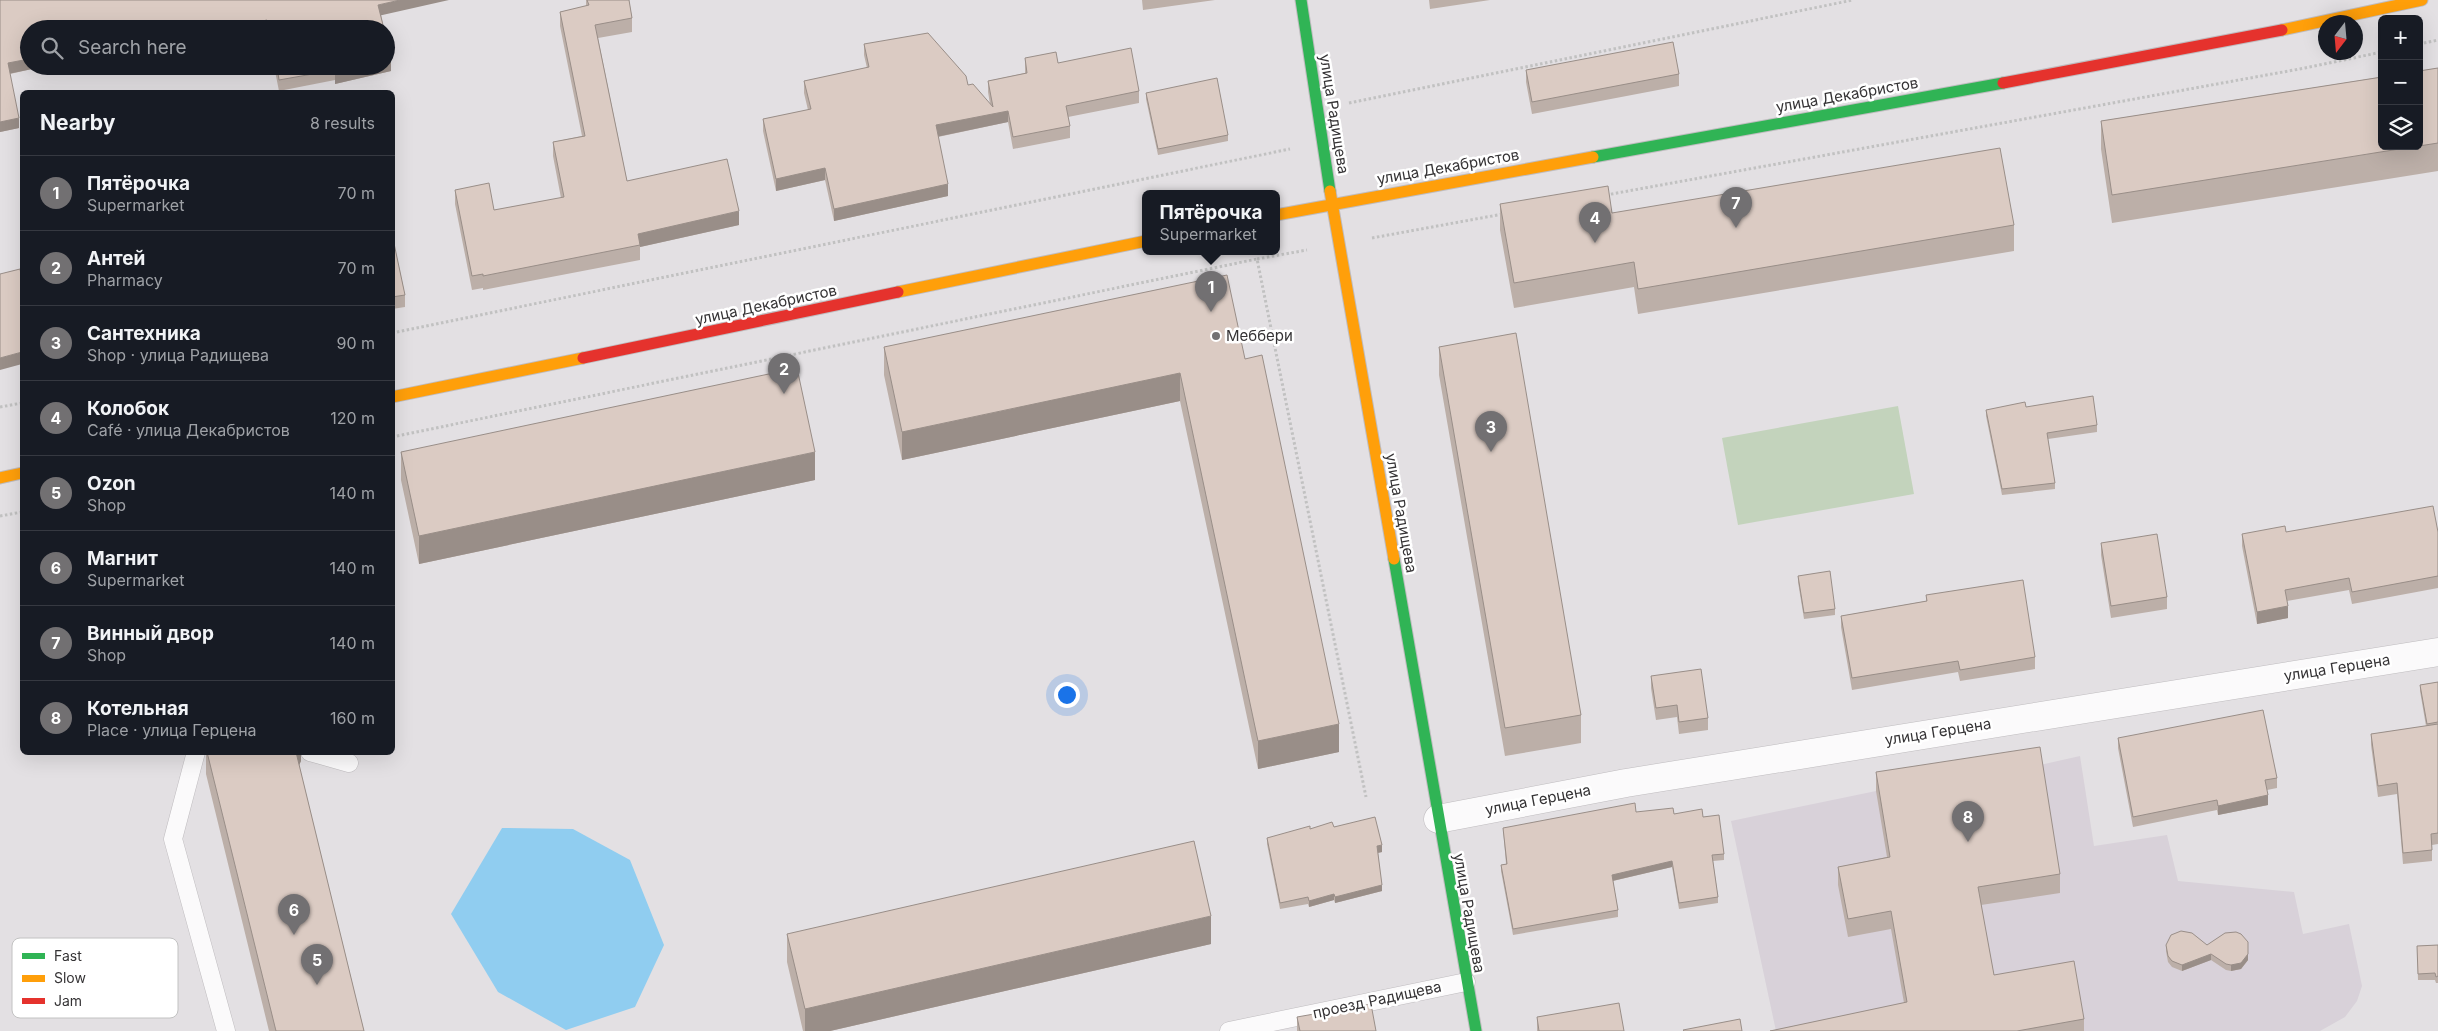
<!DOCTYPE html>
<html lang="en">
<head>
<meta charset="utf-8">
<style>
	:root { --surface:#171b24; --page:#20242c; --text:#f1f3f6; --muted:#9ea1a6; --line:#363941; --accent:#727072 }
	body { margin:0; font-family:Inter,sans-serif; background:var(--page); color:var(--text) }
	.controls { position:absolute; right:15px; top:15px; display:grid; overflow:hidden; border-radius:8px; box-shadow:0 5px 20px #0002 }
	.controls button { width:45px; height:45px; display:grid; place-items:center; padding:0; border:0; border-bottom:1px solid var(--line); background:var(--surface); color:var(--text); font:25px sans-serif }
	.compass { position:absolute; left:2318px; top:15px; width:45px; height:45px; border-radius:50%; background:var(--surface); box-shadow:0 5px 20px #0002; rotate:196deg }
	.you { position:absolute; left:1066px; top:694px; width:18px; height:18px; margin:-12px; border:4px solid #fff; border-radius:50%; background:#1a73e8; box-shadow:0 0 0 8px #1a73e833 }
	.badge { display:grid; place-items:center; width:32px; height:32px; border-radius:50%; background:var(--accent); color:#fff; font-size:16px; font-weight:700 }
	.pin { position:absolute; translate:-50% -41px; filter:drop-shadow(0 1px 2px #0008) }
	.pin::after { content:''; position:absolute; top:26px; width:18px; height:15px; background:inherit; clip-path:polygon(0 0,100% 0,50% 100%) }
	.popup { position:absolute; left:1142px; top:190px; width:138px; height:65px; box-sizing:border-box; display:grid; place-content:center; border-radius:8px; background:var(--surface); filter:drop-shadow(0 1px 4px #0005); font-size:16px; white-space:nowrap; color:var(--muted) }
	.popup b { font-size:19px; color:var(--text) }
	.popup::after { content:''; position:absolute; left:50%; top:100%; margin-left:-10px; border:10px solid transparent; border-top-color:var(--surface) }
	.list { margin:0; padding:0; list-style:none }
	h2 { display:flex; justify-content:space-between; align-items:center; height:65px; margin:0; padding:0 20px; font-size:21px }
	h2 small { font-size:16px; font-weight:400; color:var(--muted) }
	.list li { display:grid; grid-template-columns:32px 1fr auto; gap:15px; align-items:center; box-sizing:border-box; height:75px; padding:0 20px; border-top:1px solid var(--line) }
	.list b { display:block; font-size:19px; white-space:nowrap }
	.list p { margin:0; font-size:16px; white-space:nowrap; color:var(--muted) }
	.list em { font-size:16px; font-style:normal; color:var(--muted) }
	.icon { flex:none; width:28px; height:28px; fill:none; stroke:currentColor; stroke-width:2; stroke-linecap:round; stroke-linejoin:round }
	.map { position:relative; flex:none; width:2438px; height:1031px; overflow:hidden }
	.search { position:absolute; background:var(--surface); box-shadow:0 5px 20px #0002; left:20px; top:20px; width:375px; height:55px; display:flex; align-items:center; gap:12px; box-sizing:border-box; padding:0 18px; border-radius:28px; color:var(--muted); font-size:19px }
	.panel { position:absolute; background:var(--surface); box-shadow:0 5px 20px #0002; left:20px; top:90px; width:375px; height:665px; border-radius:8px }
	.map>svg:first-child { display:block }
	.built { fill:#d8d1d9 }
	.green { fill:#c3d3bc }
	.water { fill:#90cdf0 }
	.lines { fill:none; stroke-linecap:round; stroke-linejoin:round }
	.lane-casing { stroke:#bfbcbf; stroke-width:19 }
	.street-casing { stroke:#bfbcbf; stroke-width:29 }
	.fast-casing { stroke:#bfbcbf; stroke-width:13 }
	.slow-casing { stroke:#bfbcbf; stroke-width:13 }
	.jam-casing { stroke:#bfbcbf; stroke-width:13 }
	.path { stroke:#c1c1c1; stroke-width:3; stroke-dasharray:2.5 2.5; stroke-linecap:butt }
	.lane { stroke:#fbfafb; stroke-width:18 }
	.street { stroke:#fbfafb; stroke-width:28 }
	.fast { stroke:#30b455; stroke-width:11 }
	.slow { stroke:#ff9f0a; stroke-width:11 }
	.jam { stroke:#e5322d; stroke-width:11 }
	.wall { fill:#bcafa8 }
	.shaded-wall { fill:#998e88 }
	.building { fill:#dbcbc3; stroke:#998e88 }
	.poi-dot { fill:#727072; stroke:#fff; stroke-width:2 }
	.labels { text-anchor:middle; stroke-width:5; stroke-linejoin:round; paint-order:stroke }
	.street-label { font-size:15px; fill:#353335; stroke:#fff }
	.poi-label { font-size:15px; fill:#353335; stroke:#fff; text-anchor:start }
	.key { fill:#fff; stroke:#c2c2c2; stroke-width:1 }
	.key-label { font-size:14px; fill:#353335 }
</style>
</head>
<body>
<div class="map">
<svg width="2438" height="1031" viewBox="0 0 2438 1031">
	<rect width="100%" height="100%" fill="#e3e0e3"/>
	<path class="built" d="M2080,756L2094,846L2167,835L2178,881L2294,892L2303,934L2349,924L2362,986L2357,1001L2345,1017L2320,1031H1776L1731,821L1876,791L2040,765Z"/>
	<path class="green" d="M1898,406L1914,494L1738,525L1722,438Z"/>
	<path class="water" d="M502,828L573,829L630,860L664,945L635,1007L566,1030L498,992L451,914Z"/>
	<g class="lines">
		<defs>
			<path id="lane" d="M196,752L173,839L226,1031
				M310,752L349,763
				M1229,1031L1466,982"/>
			<path id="street" d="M1438,819L1626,783L2438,652"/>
			<path id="fast" d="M1301,0L1330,191
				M1593,157L2003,83
				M1394,559L1476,1031"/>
			<path id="slow" d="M2282,30L2422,0
				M1330,191L1394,559
				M1276,215L1593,157
				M898,292L1146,241
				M392,397L583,358
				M0,478L22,473"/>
			<path id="jam" d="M2003,83L2282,30
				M583,358L898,292"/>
		</defs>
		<use href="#lane" class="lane-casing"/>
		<use href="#street" class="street-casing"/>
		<use href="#fast" class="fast-casing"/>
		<use href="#slow" class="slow-casing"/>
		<use href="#jam" class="jam-casing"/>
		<path class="path" d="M2419,44L2438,40
			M1349,103L1853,0
			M1606,195L2305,68L2382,52
			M1372,238L1503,214
			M1257,259L1307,250
			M392,333L1290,149
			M0,407L22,403
			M392,437L1257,259L1366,797
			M0,516L22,512"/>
		<use href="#lane" class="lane"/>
		<use href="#street" class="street"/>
		<use href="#fast" class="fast"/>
		<use href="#slow" class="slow"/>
		<use href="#jam" class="jam"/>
	</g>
	<path class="wall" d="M0,0L381,15L384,29H29L32,69L10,74L19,128L0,132Z
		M586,0H629L632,18V32L598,38L627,181L739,225L640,247V260L483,290V288L472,290L455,204V190L494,210L561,198L553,156V142L582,136L560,26V12L586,6Z
		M1142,0H1215L1143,10Z
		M1429,0H1490L1430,9Z
		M864,44L968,85L990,104L988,92V81L1025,73V58L1058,63L1139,91V103L1068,117L1070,126V138L1013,149L1008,122L938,137L948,196L834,221L825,180L776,191L763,131V119L808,110L804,93V81L867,68L864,55Z
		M274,66H386L391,71L335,84V80L279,91Z
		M2438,68V171L2112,223L2101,149V121Z
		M1526,70L1679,74V86L1532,114L1526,82Z
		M1146,93L1228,135V141L1158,155L1146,99Z
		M1500,204L1612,213L2014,225V251L1638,314L1634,287L1514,308L1500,230Z
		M392,234L405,295V307L392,309Z
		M884,347L1245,359L1339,752L1258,769L1180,401L902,460L884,375Z
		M1439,347L1581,715V743L1505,756L1439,375Z
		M2026,407L2097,425V432L2048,439L2055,483V489L2002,495L1986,416V410Z
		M401,452L815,480L419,564L401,480Z
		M2286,532H2438V588L2352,604L2349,590L2287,601L2288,618L2257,624L2242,546V534Z
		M2101,543L2167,597V609L2111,618L2101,555Z
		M1798,576L1835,609V615L1804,619L1798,582Z
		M1926,595L2035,657V669L1960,681L1958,672L1852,690L1841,627V616L1926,601Z
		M1651,676L1708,718V730L1679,734L1677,717L1656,720L1651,688Z
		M2438,682V844L2432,845V861L2403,864L2397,794L2378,797L2371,745V734L2426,726L2420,691V685Z
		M2118,738L2277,778V788L2267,790L2268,805L2218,815L2217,810L2133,827L2118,748Z
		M206,752H301V761L299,765L364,1031H269L206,774Z
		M1876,772L2060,874V893L1981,905L1994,975L2084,1019V1031H1770L1904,1003L1891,929L1848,937L1838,885V867L1887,857L1876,791Z
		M1636,812L1674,814L1703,817L1724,854V860L1713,861L1718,897V903L1679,909L1672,867L1613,881L1618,910V917L1513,935L1501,871V865L1506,864L1503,828Z
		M1334,827L1382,852L1378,853L1382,891L1335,903L1334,900L1309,907L1308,904L1280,909L1267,844V838Z
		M787,934L1211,944L830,1031H803L787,962Z
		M2166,945H2207L2248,960L2241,969L2231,971L2226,970L2211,960L2182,971L2172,967L2168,962L2166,951Z
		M2438,945V983H2436L2435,980H2418L2417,946Z
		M1297,1017L1376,1031H1297Z
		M1537,1017L1624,1031H1537Z"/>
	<path class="shaded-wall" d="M400,0H449L378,16V5Z
		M29,59V66H32V69L8,74V63Z
		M391,60V71L335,84V73L364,66H386V61Z
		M1008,111V122L936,137V125Z
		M19,118V128L0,132V122Z
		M825,168V180L776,191V179Z
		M948,184V196L834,221V209Z
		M739,211V225L640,247L638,234Z
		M22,352V364L0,370V358Z
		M1180,373V401L902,460V432Z
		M815,452V480L419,564V536Z
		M2288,606V618L2257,624V612Z
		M1339,724V752L1258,769V741Z
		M295,752H301V761L295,774Z
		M2268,795V805L2218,815V806Z
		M1382,845V852L1377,853V846Z
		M1672,861V867L1612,881V875Z
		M1382,885V891L1335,903V897Z
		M1334,894V900L1309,907V901Z
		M1211,916V944L830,1031H805V1009Z
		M2211,954V960L2182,971V965Z
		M2248,954V960L2241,969L2231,971V965Z"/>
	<path class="building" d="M0,0H400L378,5L384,29H269L267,20L224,29H92L91,28L87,29H29V59L8,63L19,118L0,122Z
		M587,0H629L632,18L595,25L627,181L727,159L739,211L638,234L640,245L483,276V274L472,276L455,190L489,183L494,210L564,197L553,142L585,136L560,12L589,5Z
		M928,33L966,76L968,85L973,84L993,107L988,81L1027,73L1025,58L1056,52L1058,63L1131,48L1139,91L1066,106L1070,126L1013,137L1008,111L936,125L948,184L834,209L825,168L776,179L763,119L811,109L804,81L869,67L864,44Z
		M386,38L391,60L386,61Z
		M1673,42L1679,74L1532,102L1526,70Z
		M277,66H364L335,73V70L279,80Z
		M2438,68V143L2419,146V71Z
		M2382,77V146H2418L2112,195L2101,121Z
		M1217,78L1228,135L1158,149L1146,93Z
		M2000,148L2014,225L1638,289L1634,262L1514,283L1500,204L1608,186L1612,213Z
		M392,234L405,295L392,297Z
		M20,269L22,280V352L0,358V274Z
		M1227,275L1245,359L1262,355L1339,724L1258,741L1180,373L902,432L884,347Z
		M1516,333L1581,715L1505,728L1439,347Z
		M797,368L815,452L419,536L401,452Z
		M2093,396L2097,425L2047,433L2055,483L2002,489L1986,410L2025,402L2026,407Z
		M2433,506L2438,532V576L2352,592L2349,578L2285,590L2288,606L2257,612L2242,534L2285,526L2286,532Z
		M2157,534L2167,597L2111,606L2101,543Z
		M1830,571L1835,609L1804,613L1798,576Z
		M2023,580L2035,657L1960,670L1958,661L1852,678L1841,616L1927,601L1926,595Z
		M1701,669L1708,718L1679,722L1677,705L1656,708L1651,676Z
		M2438,682V722L2427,724L2420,685Z
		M2263,710L2277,778L2265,780L2268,795L2218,806L2217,800L2133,817L2118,738Z
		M2438,724V833L2431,834L2432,850L2403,853L2397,783L2378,786L2371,734Z
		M2040,747L2060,874L1978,887L1994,975L2074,961L2084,1019L2017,1031H1770L1907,1002L1891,911L1848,919L1838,867L1890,857L1876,772Z
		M207,752H296L364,1031H276Z
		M1635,803L1636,812L1673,808L1674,814L1702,809L1703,817L1719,815L1724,854L1712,855L1718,897L1679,903L1672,861L1612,875L1618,910L1513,929L1501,865L1507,864L1503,828Z
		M1375,817L1382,845L1377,846L1382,885L1335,897L1334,894L1309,901L1308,897L1280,903L1267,838L1310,826V829L1332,822L1334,827Z
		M1194,841L1211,916L805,1009L787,934Z
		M2181,931L2192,933L2207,945L2225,933L2236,932L2241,934L2248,942V954L2241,963L2231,965L2226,964L2211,954L2182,965L2172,961L2168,956L2166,945L2171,935Z
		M2438,945V976L2436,977L2435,973L2418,974L2417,946Z
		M1619,1003L1624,1031H1539L1537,1017Z
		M1371,1004L1376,1031H1300L1297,1017Z
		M1740,1019L1742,1031H1684L1683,1030Z"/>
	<circle class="poi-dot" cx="1216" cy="336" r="5"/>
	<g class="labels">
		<g class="street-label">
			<text transform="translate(1847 95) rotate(-10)" y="5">улица Декабристов</text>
			<text transform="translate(1334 114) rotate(81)" y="5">улица Радищева</text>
			<text transform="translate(1448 167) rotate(-10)" y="5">улица Декабристов</text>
			<text transform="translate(766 305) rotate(-12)" y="5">улица Декабристов</text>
			<text transform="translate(1401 513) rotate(80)" y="5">улица Радищева</text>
			<text transform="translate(2337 668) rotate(-9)" y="5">улица Герцена</text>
			<text transform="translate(1938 732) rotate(-9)" y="5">улица Герцена</text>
			<text transform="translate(1538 800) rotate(-11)" y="5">улица Герцена</text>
			<text transform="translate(1469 913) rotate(80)" y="5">улица Радищева</text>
			<text transform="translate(1377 1000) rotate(-12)" y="5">проезд Радищева</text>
		</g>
		<g class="poi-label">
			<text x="1226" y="341">Меббери</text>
		</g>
	</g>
	<rect x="12" y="938" width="166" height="80" rx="8" class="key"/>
	<rect x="22" y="953" width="23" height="6" fill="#30b455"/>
	<rect x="22" y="975" width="23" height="7" fill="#ff9f0a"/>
	<rect x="22" y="998" width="23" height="6" fill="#e5322d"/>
	<g class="key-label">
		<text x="54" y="961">Fast</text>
		<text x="54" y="983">Slow</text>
		<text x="54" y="1006">Jam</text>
	</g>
</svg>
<div class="controls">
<button>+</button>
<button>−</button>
<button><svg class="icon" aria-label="layers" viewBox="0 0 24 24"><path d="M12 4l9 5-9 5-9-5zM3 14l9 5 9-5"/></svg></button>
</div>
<svg class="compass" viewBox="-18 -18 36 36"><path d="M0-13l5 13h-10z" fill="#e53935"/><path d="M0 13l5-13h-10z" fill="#9ea1a6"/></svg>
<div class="you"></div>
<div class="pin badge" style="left:1211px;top:312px">1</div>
<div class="popup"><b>Пятёрочка</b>Supermarket</div>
<div class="pin badge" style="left:784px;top:394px">2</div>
<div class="pin badge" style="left:1491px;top:452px">3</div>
<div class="pin badge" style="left:1595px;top:243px">4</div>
<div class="pin badge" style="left:317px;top:985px">5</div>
<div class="pin badge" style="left:294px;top:935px">6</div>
<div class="pin badge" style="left:1736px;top:228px">7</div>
<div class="pin badge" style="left:1968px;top:842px">8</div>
<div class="search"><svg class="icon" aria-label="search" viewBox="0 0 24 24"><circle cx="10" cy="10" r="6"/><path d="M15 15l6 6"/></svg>Search here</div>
<section class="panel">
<h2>Nearby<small>8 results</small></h2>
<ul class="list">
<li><span class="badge">1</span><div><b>Пятёрочка</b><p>Supermarket</p></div><em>70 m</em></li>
<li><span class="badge">2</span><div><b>Антей</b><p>Pharmacy</p></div><em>70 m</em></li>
<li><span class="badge">3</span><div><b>Сантехника</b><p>Shop · улица Радищева</p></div><em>90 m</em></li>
<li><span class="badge">4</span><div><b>Колобок</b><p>Café · улица Декабристов</p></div><em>120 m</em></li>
<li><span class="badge">5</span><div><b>Ozon</b><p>Shop</p></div><em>140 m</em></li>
<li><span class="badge">6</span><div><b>Магнит</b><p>Supermarket</p></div><em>140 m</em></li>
<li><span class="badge">7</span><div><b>Винный двор</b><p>Shop</p></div><em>140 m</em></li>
<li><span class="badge">8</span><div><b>Котельная</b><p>Place · улица Герцена</p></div><em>160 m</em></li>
</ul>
</section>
</div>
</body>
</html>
